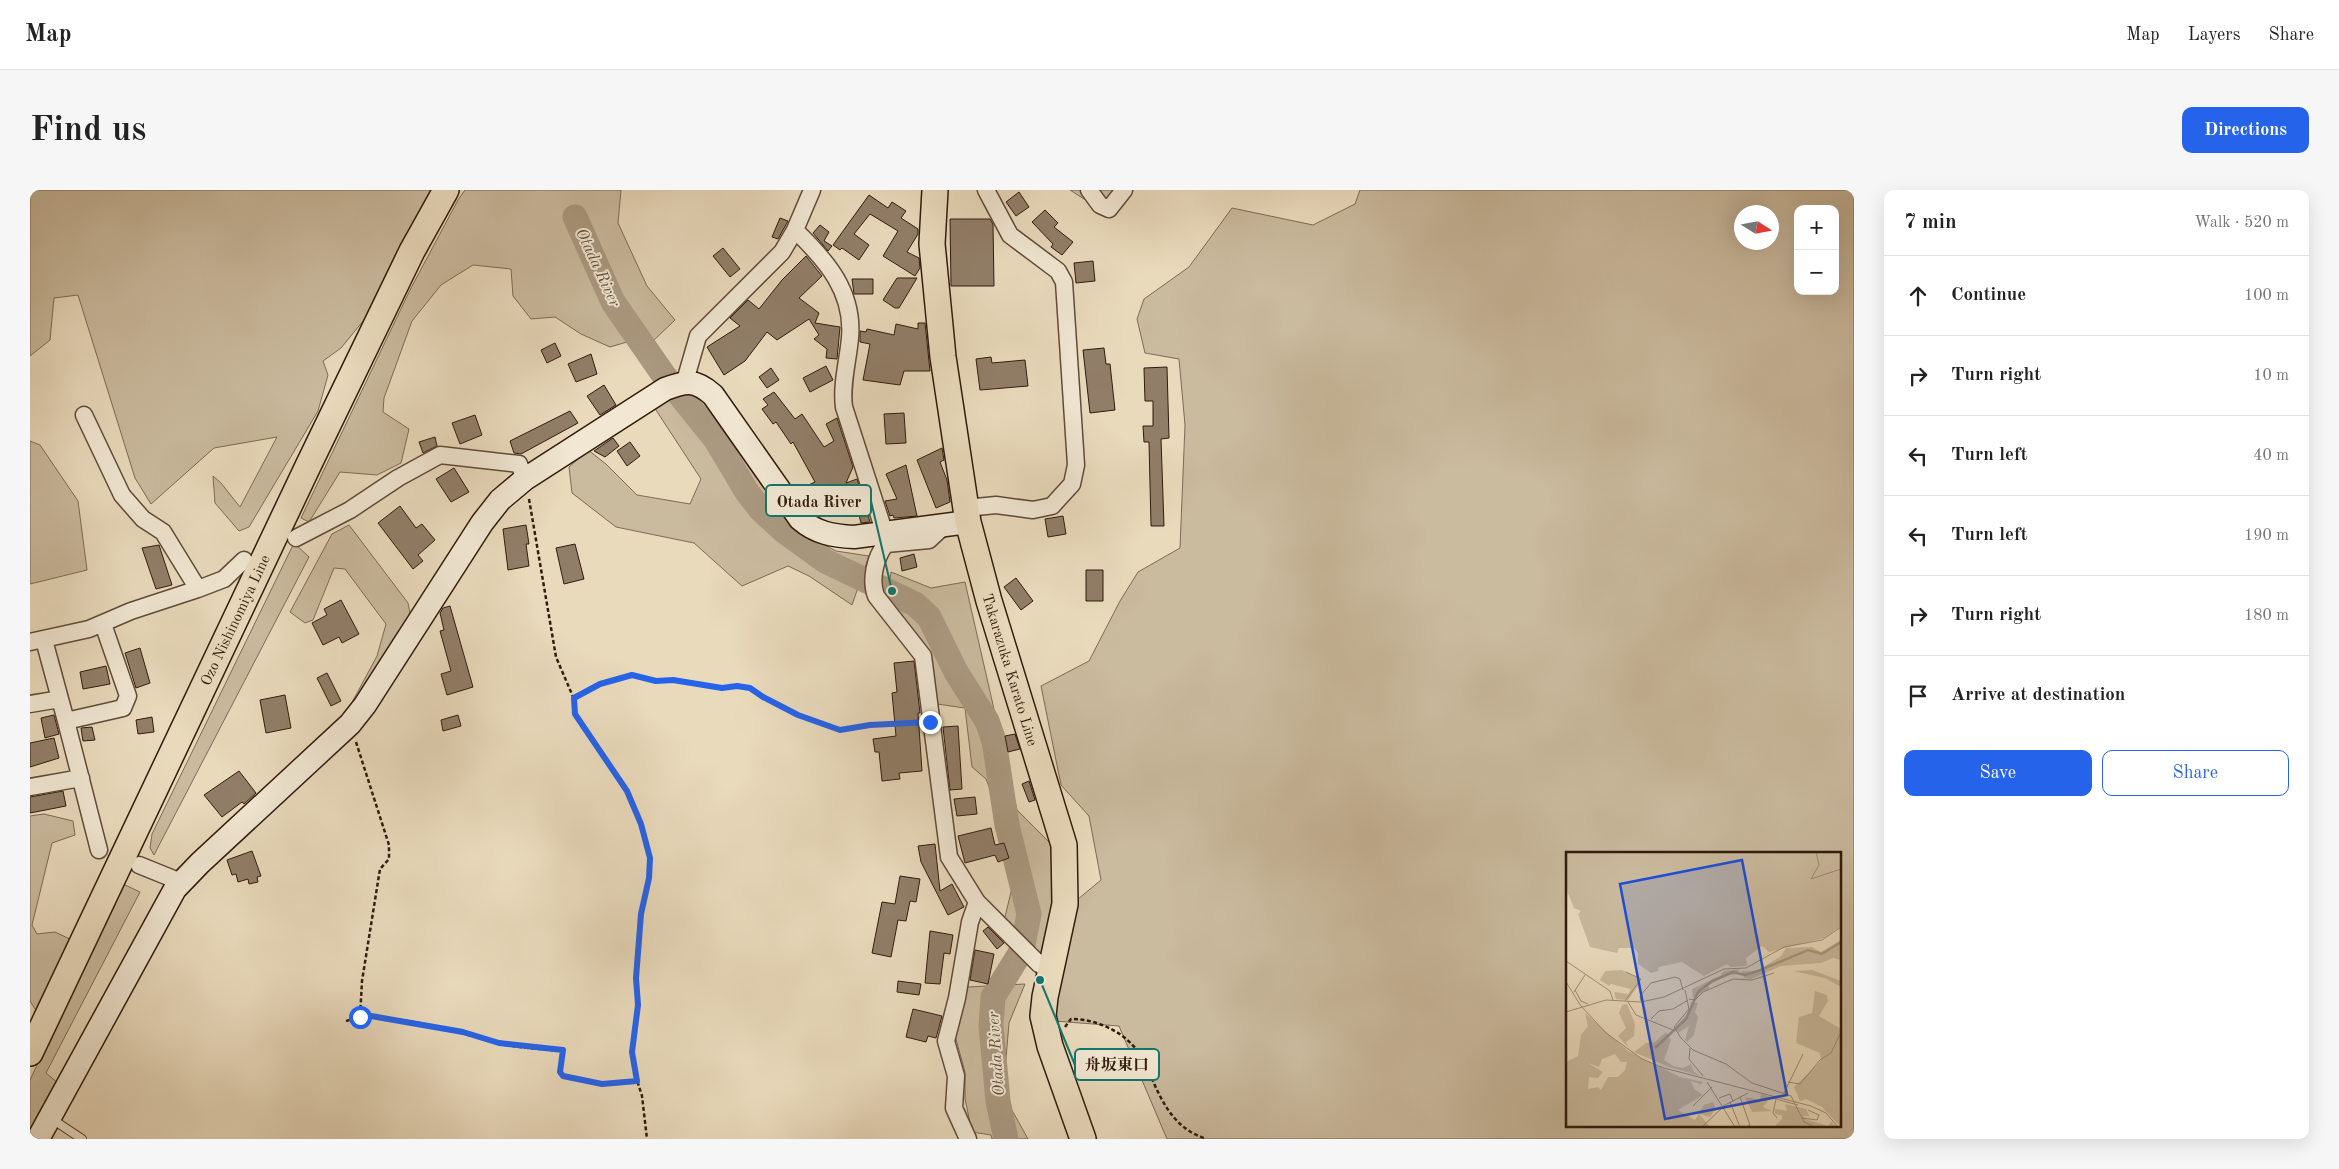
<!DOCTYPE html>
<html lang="en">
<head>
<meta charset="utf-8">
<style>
	:root { --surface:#fff; --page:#f6f6f6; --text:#222; --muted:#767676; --line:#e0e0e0; --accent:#2563eb }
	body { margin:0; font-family:"Old Standard TT","Noto Serif JP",serif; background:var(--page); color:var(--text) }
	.controls { position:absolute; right:15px; top:15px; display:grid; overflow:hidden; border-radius:10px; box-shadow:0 5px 20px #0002 }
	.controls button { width:45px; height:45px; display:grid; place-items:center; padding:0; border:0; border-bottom:1px solid var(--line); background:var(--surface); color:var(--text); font:25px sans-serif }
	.compass { position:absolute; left:1704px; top:15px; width:45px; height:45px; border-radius:50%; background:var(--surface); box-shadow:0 5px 20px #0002; rotate:101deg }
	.stop { position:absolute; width:15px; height:15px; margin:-11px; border:4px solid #2563eb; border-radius:50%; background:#fff }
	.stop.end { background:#2563eb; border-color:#fff; box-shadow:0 1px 5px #0008 }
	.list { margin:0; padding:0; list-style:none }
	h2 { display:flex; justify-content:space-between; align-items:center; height:65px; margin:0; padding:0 20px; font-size:21px }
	h2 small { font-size:16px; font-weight:400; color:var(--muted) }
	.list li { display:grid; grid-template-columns:32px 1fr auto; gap:15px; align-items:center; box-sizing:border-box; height:80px; padding:0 20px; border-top:1px solid var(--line) }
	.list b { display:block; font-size:19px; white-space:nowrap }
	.list em { font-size:16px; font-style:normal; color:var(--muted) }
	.actions { display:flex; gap:10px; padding:15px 20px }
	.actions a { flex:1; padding:11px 0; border:1px solid var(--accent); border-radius:10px; text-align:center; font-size:18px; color:var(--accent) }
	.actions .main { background:var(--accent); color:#fff }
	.icon { flex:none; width:28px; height:28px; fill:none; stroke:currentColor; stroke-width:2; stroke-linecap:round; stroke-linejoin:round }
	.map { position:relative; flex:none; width:1824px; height:949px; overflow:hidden; border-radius:10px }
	header { display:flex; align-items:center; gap:30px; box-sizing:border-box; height:70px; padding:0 25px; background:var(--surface); border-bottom:1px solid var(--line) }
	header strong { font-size:24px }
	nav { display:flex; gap:28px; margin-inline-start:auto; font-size:18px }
	.intro { display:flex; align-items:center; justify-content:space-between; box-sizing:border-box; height:120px; padding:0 30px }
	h1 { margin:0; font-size:35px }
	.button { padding:12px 22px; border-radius:10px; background:var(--accent); color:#fff; font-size:18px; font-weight:700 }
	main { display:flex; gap:30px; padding:0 30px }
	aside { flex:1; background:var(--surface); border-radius:10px; box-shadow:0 5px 20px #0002 }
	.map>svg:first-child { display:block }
	.green { fill:#caba9e; stroke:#7e6a55; fill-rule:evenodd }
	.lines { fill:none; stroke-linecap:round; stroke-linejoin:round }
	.river { stroke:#aa9980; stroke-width:25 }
	.building { fill:#917e68; stroke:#311b0c }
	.lane-casing { stroke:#5f4b38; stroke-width:10 }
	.street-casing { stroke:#5f4b38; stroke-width:19 }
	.secondary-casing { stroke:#311b0c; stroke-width:25 }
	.primary-casing { stroke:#311b0c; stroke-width:28 }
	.path { stroke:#311b0c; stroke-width:2.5; stroke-dasharray:4 2.5; stroke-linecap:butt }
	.lane { stroke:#f1e7d3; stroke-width:8 }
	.street { stroke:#f1e7d3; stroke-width:16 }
	.secondary { stroke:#f1e7d3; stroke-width:22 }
	.primary { stroke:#e9dabc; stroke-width:25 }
	.route { stroke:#2563eb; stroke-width:6 }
	.labels { text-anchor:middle; stroke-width:4; stroke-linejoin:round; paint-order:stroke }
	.street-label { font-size:15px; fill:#311b0c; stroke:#f1e7d3 }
	.water-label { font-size:16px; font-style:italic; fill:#614d3a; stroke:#f1e7d3 }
	.inset-river { fill:none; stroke:#aa9980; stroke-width:2.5 }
	.inset-road { fill:none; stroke:#9f8e76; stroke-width:1 }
	.view { fill:#1d4ed8; fill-opacity:0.15; stroke:#1d4ed8; stroke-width:2.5 }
	.inset-edge { fill:none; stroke:#311b0c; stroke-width:2.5 }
	.leader { fill:none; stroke:#0f766e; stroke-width:2 }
	.callout-dot { fill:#0f766e; stroke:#f1e7d3; stroke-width:2 }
	.callout { fill:#f1e7d3; stroke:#0f766e; stroke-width:2 }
	.callout-label { font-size:16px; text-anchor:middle; font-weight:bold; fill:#311b0c }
</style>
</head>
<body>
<header>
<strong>Map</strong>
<nav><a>Map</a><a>Layers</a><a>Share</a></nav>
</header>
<div class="intro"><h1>Find us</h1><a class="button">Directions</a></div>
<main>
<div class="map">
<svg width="1824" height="949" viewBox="0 0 1824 949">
	<rect width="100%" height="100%" fill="#e9dabc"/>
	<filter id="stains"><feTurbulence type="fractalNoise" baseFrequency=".004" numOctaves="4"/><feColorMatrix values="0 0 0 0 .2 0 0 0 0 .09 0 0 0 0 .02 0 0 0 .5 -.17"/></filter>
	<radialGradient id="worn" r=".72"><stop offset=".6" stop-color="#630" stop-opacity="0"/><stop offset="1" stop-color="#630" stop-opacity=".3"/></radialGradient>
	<path class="green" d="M0,0H406L361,75L338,125L311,158L293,171L298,185L288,221L219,337L209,341L185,313L183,286L191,293L210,317L247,247L184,258L121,314L105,288L48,105L24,108L20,150L0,166Z
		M435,0H591L588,33L617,96L645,130L622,152H597L580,157L551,144L525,127L501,129L483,106L481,79L443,75L411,95L382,131L354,208L353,222L379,239L371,273L347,285L310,282L279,332L271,328L380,100L428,10Z
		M1040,0H1096L1084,15L1054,9Z
		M1330,0H1824V949H1137L1089,836L1024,831L1041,715L1071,690L1059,626L1031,595L1011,496L1059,471L1090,411L1108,382L1150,358L1155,235L1149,169L1115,163L1107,129L1114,109L1159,77L1202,18L1283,35L1325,14ZM1768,19H1805V101H1768ZM1712,22H1742V52H1712ZM1538,663H1810V935H1538Z
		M656,201L673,210L773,344L806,361L839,366L822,415L779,386L758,376L712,396L664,353L586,337L542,303L539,277L558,260L576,274L607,305L660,314L671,289L624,217Z
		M0,251L10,255L48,311L57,380L0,394Z
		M319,335L378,413L381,428L319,518L347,466L356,434L315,379L304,378L283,430L275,433L260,422L302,344Z
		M264,353L279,367L124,665L120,658L122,644Z
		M861,382L901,398L935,392L987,620L1023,656L1027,702L1010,774L974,731L986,681L974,635L956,589L942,577L935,518L907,514L895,458L857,409Z
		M14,624L43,631L45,645L22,653L2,735L7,744L25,742L44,751L7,822L0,811V626Z
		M93,694L110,702L16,883L29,894L0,944V890Z
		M995,794L979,833L973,904L998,949H962L961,945L942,942L935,909V882L924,842L938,797Z"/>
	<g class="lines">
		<path class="river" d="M545,27L583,112L633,184L686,250L717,302L731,320L755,342L795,371L885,414L899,427L926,482L957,531L964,551L977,635L999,724L992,760L963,807L961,836L968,911L976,949"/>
	</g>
	<path class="building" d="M989,2L999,17L986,26L976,12Z
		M839,5L858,18L862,12L876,21L871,28L888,39V44L877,62L889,68L890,78L885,86L853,66L868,41L840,24L824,44L839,55L829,70L812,58L810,60L803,55Z
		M1015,20L1028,33L1024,37L1043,52L1032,65L1021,57L1023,54L1002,32Z
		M750,28L758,31L748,49L742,47Z
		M920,29H960L963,34L964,96H921Z
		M790,35L799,42L794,51L802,56L798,61L783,43Z
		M693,58L710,79L700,87L683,66Z
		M776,66L792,86L769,108L789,123L785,133L810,137L807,169L796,168L797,159L784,149L789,145L779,129L747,150L737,142L715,171L694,185L677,157L710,136L700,128L718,110L729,119L752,90Z
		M1063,71L1065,91L1046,93L1044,73Z
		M867,88H887L869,118H865L853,110Z
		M822,89H843V104H824Z
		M888,133H895L900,181H874L870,195L833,190L840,154L830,152V141L836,142L837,139L864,145L866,134L888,139Z
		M525,153L531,166L517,173L511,160Z
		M1074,158L1076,174H1080L1085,220L1060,223L1053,160Z
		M561,164L567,184L546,192L538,174Z
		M961,167L962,173L995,170L998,196L950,200L946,169Z
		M796,176L803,190L780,202L773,188Z
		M1137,177L1139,248L1131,249L1134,336H1121L1119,252H1114L1113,236H1123V211H1115L1114,178Z
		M741,178L749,190L737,198L729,187Z
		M574,195L586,215L570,225L557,206Z
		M744,202L765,229L772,224L794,257L804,251L796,234L807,228L823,277L816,293L827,289L840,332L831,333L826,313L808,320L800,301L776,312L770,299L785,292L763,252L761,254L746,232L743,234L732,219L738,215L733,209Z
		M540,221L548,233L491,264L484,263L480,251Z
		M874,223L876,253L856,254L854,224Z
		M445,225L452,245L430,254L422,233Z
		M405,247L407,256L393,263L389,252Z
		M583,248L589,256L575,267L564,261Z
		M600,252L610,266L597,276L587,261Z
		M912,258L914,270L910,272L917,290L920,312L906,318L887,270Z
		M876,275L887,326L864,328L863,325L860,326L855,311L867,309L856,284Z
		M424,278L439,302L421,312L406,289Z
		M370,316L386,338L392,334L405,350L388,365L393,371L383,379L348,333Z
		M1033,326L1036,344L1018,347L1015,329Z
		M496,335L499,354H496L499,376L478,380L473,339Z
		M545,354L554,389L534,394L526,358Z
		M129,355L142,395L126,399L112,358Z
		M884,364L887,377L872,381L870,368Z
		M1056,380H1073V411H1056Z
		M986,388L1003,411L991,420L974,397Z
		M311,410L329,444L312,453L309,447L293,455L282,433L297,425L294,419Z
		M420,416L443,497L417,505L411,484L421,481L410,441L414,440L410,423L413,418Z
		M110,458L120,493L106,498L95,463Z
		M884,471L890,523H888L892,581L869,583L870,589L852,591L849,562H845L843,549L866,546L862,503L867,502L864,473Z
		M76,476L80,494L53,499L50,482Z
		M297,483L311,511L301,516L287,488Z
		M255,505L261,538L236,543L230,510Z
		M24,525L29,544L15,548L11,528Z
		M428,525L431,536L413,541L411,530Z
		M122,527L124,542L108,544L106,530Z
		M928,536L932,599L920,600L913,537Z
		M62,537L65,550L53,551L51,538Z
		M985,544L990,559L978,562L975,546Z
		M24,548L29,568L0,577V553Z
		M209,581L226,603L214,614L212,612L192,627L174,605Z
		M999,591L1005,610L999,612L992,594Z
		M33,601L36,616L0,623V607Z
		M945,607L947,624L927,626L924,609Z
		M961,638L965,655L974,653L979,668L968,672L965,665L935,673L928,646Z
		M905,654L910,701L922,694L934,717L918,725L891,672L888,656Z
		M222,661L231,686L227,687L228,692L219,694L218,689L208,692L206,684L202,685L197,670Z
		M870,686L890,689L886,712L880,711L876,731L868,730L861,767L842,763L852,712L865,714Z
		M958,737L974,753L967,759L953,741Z
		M900,741L923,745L920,764L914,763L910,794L895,793Z
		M945,760L964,764L958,794L940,790Z
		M868,791L891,794L889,805L867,802Z
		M883,819L912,826L906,848L898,846L896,852L876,847Z"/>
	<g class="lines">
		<defs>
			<path id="lane" d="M22,929L52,949"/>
			<path id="street" d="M1059,0L1070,15L1079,19L1094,0
				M765,40C797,71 824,102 820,148C818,171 811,194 814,217L855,344
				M655,191L668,146L752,62L765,40L782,0
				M54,225L92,305L113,329L133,342L168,399
				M936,318L966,315L1003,320L1022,316L1042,294L1046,275L1034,92L1028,81L980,45L956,0
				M914,336L899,350L856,354C845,367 840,390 846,406L893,466L919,667L947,712L940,732L927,808L916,851L926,886L924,918L938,949
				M266,348L320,320L368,288L410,265L489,274L495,289
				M14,450L36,531L93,518L98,506L73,434
				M0,452L59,439L101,421L168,399L194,389L214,370
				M0,514L30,509
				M36,531L69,660
				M0,597L51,588
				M109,675L151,692
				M947,712L1009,774L1022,780"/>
			<path id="secondary" d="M8,949L145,699L170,673L320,534L335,515L452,333L470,310L495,289L635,199C656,191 665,189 683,205L770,329C786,343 803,346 824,347L938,332"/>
			<g id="primary">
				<path id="s1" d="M905,0L902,54L913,167L938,332L959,411L1034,655L1035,714L1015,807L1013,826L1020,856L1053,949"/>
				<path id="s2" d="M0,863L278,276L382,61L416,0"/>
			</g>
		</defs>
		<use href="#lane" class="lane-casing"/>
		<use href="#street" class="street-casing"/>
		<use href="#secondary" class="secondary-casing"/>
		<use href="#primary" class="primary-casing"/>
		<path class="path" d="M499,309L526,467L544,509L545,524L597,601L611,634L620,668L619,689L611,724L606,788L609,815L602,862L606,887L612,906L617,949
			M544,509L570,494L602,485L626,491L643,490L693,498L707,496L720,498L733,507L768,525L810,540L840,535L888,533
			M326,552L359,655V669L350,679L332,791L330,827
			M316,831C356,819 427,842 467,853C488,858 511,859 533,861L530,881L533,886L572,894L607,891
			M1035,837L1041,829C1069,829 1100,844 1114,871C1125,894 1133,921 1155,938C1161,943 1169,946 1176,949"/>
		<use href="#lane" class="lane"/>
		<use href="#street" class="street"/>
		<use href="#secondary" class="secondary"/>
		<use href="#primary" class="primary"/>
	</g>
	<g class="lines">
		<path class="route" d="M330,827L341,826L433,842L469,853L533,860L530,882L533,886L572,894L607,891L602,862L608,815L606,788L611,724L619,688L620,668L611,634L597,601L545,524L544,508L570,494L602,485L626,491L643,490L692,498L707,496L720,498L733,507L768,525L810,540L840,535L900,532"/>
	</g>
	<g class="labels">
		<g class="street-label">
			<text dy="5" stroke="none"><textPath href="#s2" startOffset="479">Ozo Nishinomiya Line</textPath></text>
			<text dy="5" stroke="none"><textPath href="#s1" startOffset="488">Takarazuka Karato Line</textPath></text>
		</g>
		<g class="water-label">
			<text transform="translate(569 77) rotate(65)" y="6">Otada River</text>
			<text transform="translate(965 864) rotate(-94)" y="6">Otada River</text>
		</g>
	</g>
	<g transform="translate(1536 662)">
		<rect width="275" height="275" fill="#e9dabc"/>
		<path d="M0,0H275V74L258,86L203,100L196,94L180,106L181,114L165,115L161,112L138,124L116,110L93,115L92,119L85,121L72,112V101L68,96H53L51,101L24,95L12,62L15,59L8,56L0,36ZM275,88V108L267,106L255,111L215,114L185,127L178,126L176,119H191L215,104L220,96L246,95L255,100ZM174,117L169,123H162L143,133V137L127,146L126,137L154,124L158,119ZM56,118L73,126L74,131L62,148L50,147L48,140L62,142L65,137L45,132L43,134L34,128L39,119ZM246,118L275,129V135L259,126L227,119ZM249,139L261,143L262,149L253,164L275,177V275L256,255L240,247L234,249L228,235L255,209L254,201L230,191L233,165L246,161ZM125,150L132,151L129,160L132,165L128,183L121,190L119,188L123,174L112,181L109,175L124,159ZM61,152L69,172L68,184L60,190L62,195L52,184L60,176L53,161L56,153ZM19,161L62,199L114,225L137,230L131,236L134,232L125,229L128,237L137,243L112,258L129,268L138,253L147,250L150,257L146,262L144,265L133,262L144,275H0V210L12,204L15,183L22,174ZM49,202L55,210H61L59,218L52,225H42L35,238L32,235L22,237L23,225L32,226L37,220L22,211L33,215L36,207ZM100,180L105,188L98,208L107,214L117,216L125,212L128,220L135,224L103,215L68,200L80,191L89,190ZM195,242L205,245L197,255L206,259L186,260L179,245L194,248ZM219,252L240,257L243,264H237L242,268L262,274L265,270L270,275H208L216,267V263L209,262V257L221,259Z" fill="#caba9e" fill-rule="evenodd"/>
		<path class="inset-river" d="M89,196L120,167L132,140L146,129L167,120L179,123L192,119L242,98L256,102L275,90"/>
		<path class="inset-road" d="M245,27L275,17M245,27L253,13L250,0M0,109L44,139L47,148M0,130L15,154L40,181L76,207L98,216L245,254L260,261L272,275M9,138L15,149L22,152M119,138L123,157L108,175L115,186L127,198L160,212L186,231L225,244L238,270L249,275M8,140L19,123M123,147L129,148L137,140L167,127L186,128L208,121M59,149L75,127L60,120M75,149L74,144L85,131L109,125L114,127L117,138M62,150L70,163L107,178M0,160L40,148L75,150L98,145L158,117L180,116L218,95L256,88L275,75M85,167L93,159L107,157L122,148M124,196L123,207L137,224M141,230L169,275M222,230L234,232L254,208L265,201L274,182M218,241L237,202M174,245L184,273L180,275M153,246L164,242L167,249L157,254M167,249L182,241M164,250L174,275M127,254L146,235M211,266L207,261L210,247L232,253M236,266L251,268L253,263L242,258M136,275L157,255"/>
		<path class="view" d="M176,8L221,243L99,267L54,32Z"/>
		<rect width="275" height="275" class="inset-edge"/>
	</g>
	<path class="leader" d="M862 401L841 311M1010 790L1045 875"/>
	<g class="callout-dot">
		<circle cx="862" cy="401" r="5"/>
		<circle cx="1010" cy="790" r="5"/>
	</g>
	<g class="callout">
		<rect x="736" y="295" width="105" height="31" rx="5"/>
		<rect x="1045" y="859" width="84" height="31" rx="5"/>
	</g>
	<g class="callout-label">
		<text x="789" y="317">Otada River</text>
		<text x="1087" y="880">舟坂東口</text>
	</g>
	<rect width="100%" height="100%" filter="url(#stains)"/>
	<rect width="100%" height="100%" fill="url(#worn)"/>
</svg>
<div class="controls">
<button>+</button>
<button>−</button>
</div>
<svg class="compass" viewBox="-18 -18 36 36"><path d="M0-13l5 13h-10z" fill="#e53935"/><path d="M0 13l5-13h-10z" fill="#767676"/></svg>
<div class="stop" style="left:330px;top:827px"></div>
<div class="stop end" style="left:900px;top:532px"></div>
</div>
<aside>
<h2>7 min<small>Walk · 520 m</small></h2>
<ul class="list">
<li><svg class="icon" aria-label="ahead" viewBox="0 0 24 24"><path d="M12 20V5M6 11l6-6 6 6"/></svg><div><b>Continue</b></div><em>100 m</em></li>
<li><svg class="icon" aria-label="right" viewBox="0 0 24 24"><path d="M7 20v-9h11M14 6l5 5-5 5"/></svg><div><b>Turn right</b></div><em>10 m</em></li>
<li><svg class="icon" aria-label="left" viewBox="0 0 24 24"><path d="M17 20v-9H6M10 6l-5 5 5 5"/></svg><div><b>Turn left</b></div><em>40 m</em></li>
<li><svg class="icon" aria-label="left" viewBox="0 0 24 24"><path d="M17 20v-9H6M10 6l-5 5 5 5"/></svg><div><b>Turn left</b></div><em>190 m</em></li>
<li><svg class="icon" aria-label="right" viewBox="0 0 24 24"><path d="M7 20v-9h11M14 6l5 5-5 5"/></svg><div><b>Turn right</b></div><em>180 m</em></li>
<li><svg class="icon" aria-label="arrive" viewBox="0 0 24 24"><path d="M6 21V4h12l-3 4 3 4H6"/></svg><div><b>Arrive at destination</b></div></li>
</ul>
<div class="actions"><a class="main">Save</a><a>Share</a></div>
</aside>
</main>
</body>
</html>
